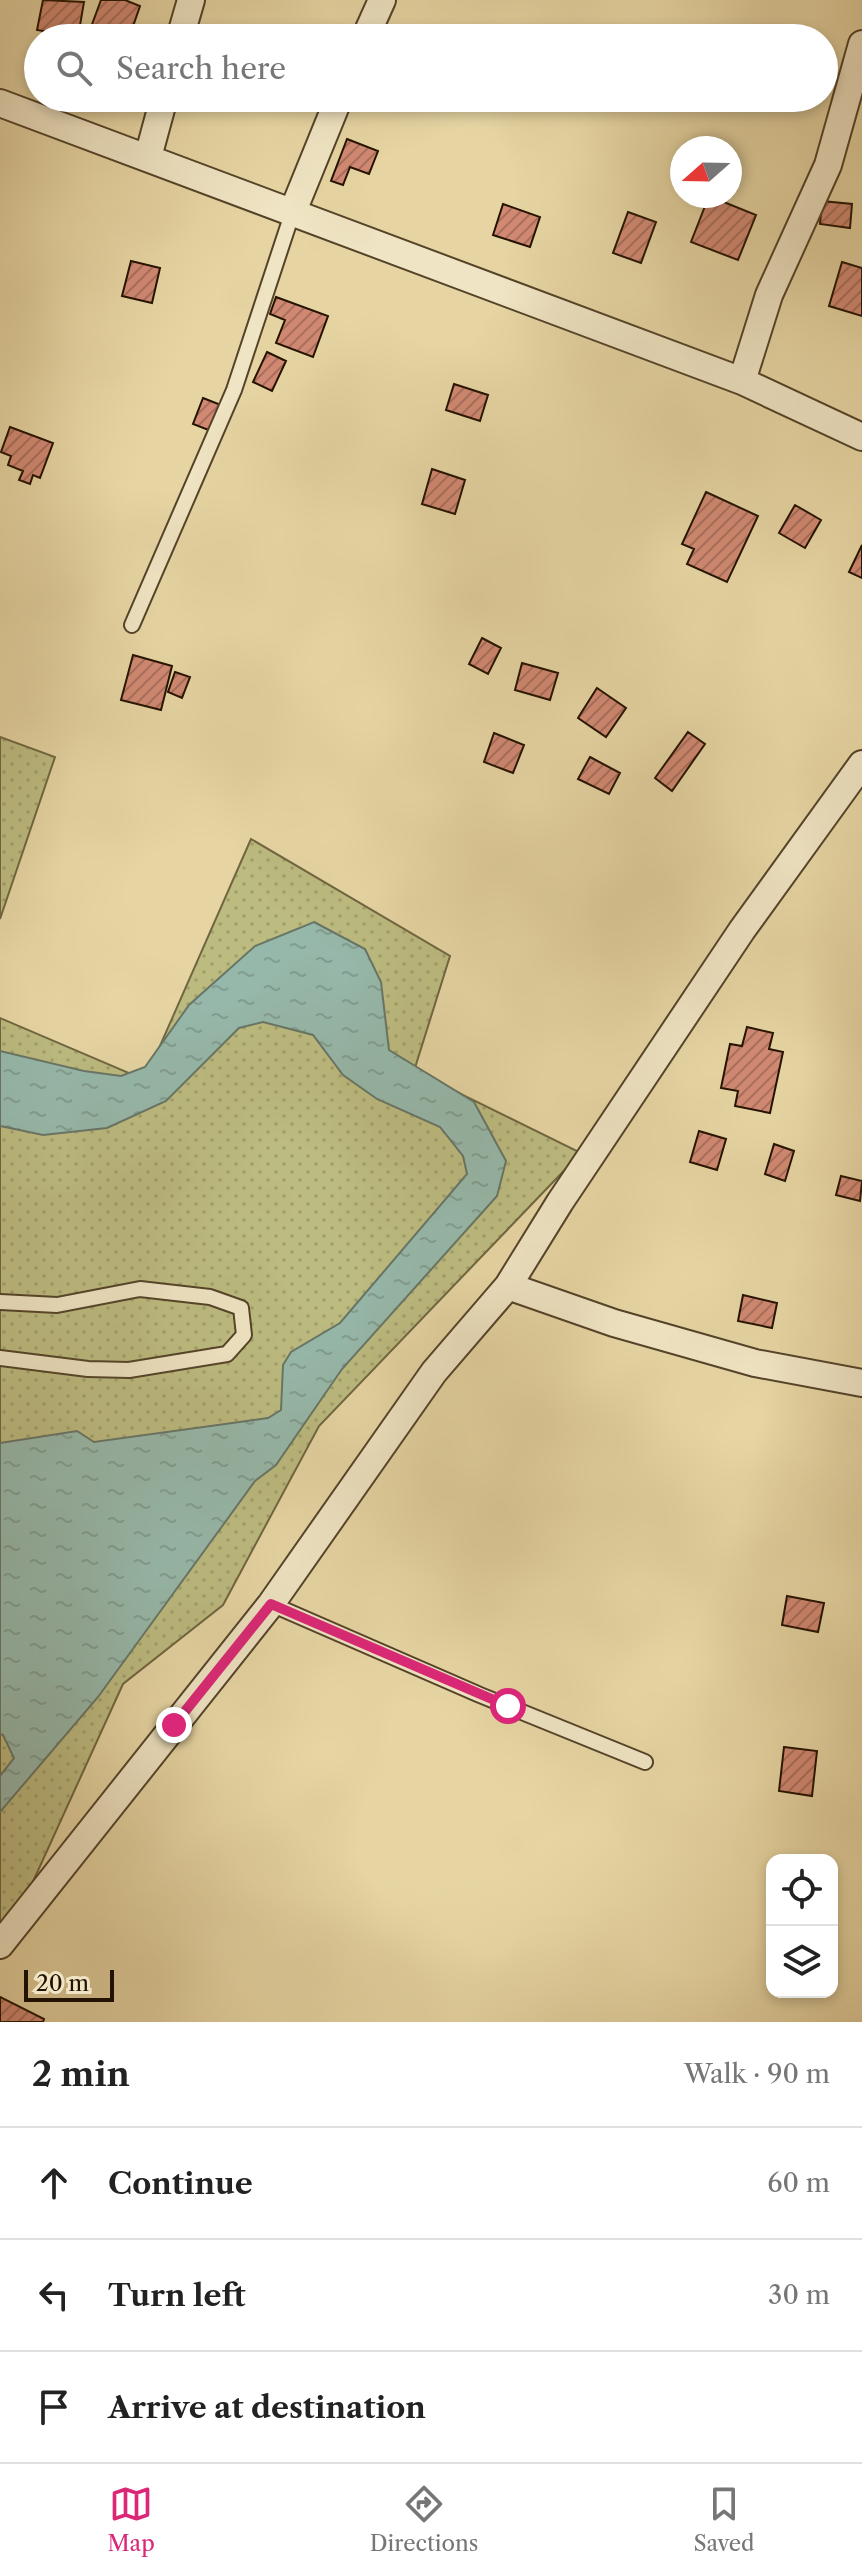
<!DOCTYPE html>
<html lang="en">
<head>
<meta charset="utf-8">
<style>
	:root { --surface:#fff; --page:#f2f2f2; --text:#222; --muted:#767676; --line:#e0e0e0; --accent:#db2777 }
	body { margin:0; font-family:"Libre Caslon Text",serif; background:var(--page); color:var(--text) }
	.controls { position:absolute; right:24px; bottom:24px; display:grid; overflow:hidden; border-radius:16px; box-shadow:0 4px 12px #0003 }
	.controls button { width:72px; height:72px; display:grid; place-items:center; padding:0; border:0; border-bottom:2px solid var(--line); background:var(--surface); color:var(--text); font:40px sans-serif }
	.compass { position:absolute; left:670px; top:136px; width:72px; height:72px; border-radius:50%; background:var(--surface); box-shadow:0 4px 12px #0003; rotate:250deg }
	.scale { position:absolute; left:24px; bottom:20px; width:90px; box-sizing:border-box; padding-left:8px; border:4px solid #241200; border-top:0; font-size:22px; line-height:28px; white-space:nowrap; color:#241200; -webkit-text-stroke:6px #efe4c3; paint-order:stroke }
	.stop { position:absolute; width:24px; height:24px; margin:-18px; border:6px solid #db2777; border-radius:50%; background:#fff }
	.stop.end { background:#db2777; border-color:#fff; box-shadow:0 2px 8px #0008 }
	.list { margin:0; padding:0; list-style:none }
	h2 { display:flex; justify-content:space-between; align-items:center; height:104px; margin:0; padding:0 32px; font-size:34px }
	h2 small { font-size:26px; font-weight:400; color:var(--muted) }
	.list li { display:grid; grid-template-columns:52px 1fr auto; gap:24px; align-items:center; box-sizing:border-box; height:112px; padding:0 32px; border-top:2px solid var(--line) }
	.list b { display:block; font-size:30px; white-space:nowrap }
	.list em { font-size:26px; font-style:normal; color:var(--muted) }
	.icon { flex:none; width:44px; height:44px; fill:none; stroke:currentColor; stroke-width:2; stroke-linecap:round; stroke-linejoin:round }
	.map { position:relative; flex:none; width:862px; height:2022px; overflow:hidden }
	.search { position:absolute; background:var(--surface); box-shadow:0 4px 12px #0003; left:24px; right:24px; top:24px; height:88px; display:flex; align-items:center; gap:20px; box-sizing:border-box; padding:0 28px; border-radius:44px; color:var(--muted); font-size:30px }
	.sheet { height:440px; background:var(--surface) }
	nav { display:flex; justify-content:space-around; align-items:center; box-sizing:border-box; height:112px; border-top:2px solid var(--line); background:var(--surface); font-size:22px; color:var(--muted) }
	nav a { display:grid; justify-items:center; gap:4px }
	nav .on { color:var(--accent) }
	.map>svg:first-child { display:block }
	.grass { fill:url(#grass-dots); stroke:#706640; stroke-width:2 }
	.water { fill:url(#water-ripples); stroke:#687666; stroke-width:2 }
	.building { fill:url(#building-hatch); stroke:#241200; stroke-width:2 }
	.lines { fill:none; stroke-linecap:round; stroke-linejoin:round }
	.lane-casing { stroke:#544329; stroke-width:18 }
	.street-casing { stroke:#544329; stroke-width:30 }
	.lane { stroke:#efe4c3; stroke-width:14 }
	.street { stroke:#efe4c3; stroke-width:26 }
	.route { stroke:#db2777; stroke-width:10 }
</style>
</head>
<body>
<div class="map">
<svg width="862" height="2022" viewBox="0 0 862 2022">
	<defs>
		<pattern id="grass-dots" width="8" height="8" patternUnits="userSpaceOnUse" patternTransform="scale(2)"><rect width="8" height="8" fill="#bcbb80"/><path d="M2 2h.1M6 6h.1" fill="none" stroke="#a1a06d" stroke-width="1.8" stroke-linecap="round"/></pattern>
		<pattern id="water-ripples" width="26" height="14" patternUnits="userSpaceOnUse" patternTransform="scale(2)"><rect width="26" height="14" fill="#96b8aa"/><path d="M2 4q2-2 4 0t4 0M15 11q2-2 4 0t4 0" fill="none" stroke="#819d90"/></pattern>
		<pattern id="building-hatch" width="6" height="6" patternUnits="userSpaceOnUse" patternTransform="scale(2)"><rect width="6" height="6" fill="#d18973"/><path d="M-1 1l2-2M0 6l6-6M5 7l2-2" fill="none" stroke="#a96f5c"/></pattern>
	</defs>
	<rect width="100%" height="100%" fill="#e6d5a3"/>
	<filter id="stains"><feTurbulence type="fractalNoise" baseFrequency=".0025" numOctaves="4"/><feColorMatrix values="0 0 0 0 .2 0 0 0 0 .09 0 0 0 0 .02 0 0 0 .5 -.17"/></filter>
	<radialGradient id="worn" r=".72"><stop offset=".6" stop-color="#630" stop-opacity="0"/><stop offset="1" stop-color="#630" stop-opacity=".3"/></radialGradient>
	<path class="grass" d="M0,737L55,757L0,919Z
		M251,839L450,956L414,1071L581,1153L319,1426L223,1605L123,1684L0,1954V1018L145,1080Z"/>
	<path class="water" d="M314,922L365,949L381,982L389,1050L474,1102L506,1161L497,1196L342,1369L276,1465L255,1481L98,1697L0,1812V1776L14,1758L3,1735L0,1734V1443L77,1431L94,1442L268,1418L281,1410L283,1365L291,1352L340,1323L467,1174L463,1156L440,1127L377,1099L343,1075L313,1035L263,1022L239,1028L166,1101L107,1128L43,1135L0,1126V1051L84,1071L121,1076L145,1067L189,1005L255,946Z"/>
	<path class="building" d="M43,0L84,2L78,37L37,30Z
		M101,0H125L140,6L129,38H87Z
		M347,139L378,151L369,174L350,167L343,185L331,181Z
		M709,196L756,215L738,260L691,242Z
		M822,201L852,204L850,228L820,224Z
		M503,204L540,217L530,247L493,235Z
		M628,212L656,222L641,263L613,253Z
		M131,261L160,268L152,303L122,296Z
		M842,262L862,268V316L829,306Z
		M276,297L328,316L313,357L276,343L285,320L270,314Z
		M267,352L286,361L272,391L253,382Z
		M454,384L488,395L480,421L446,410Z
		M203,398L221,405L211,431L193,424Z
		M10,427L53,443L40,478L33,475L30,484L19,480L23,471L8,465L11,456L1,452Z
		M432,469L465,480L455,514L422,504Z
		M706,492L758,516L727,582L687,564L694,549L682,544Z
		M795,505L821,520L805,548L779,533Z
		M862,545V578L849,572Z
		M482,638L501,648L488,674L469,664Z
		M133,655L172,666L161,710L121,700Z
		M522,663L558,673L550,700L515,690Z
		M175,672L190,677L182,698L168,692Z
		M597,688L626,708L606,737L578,718Z
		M688,732L705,744L672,791L655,778Z
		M494,733L524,745L513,773L484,762Z
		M590,757L620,773L609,794L578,779Z
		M747,1027L773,1033L769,1049L783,1052L770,1113L735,1106L738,1091L721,1088L730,1044L742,1046Z
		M699,1131L726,1139L717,1170L690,1162Z
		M774,1144L794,1151L785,1181L765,1174Z
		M841,1176L862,1181L860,1201L836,1195Z
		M743,1295L777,1303L772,1328L738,1321Z
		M787,1596L824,1603L818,1632L782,1625Z
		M784,1747L817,1751L812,1796L779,1791Z
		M0,1997L44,2019L43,2022H0Z"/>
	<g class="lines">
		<defs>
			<path id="lane" d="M132,625L234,390L293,211
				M0,1302L57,1305L140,1289L210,1297L241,1308L244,1335L227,1354L129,1370L88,1369L0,1358
				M271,1604L480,1695L645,1762"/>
			<path id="street" d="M180,38L191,0
				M365,38L382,0
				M0,103L742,381L862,437
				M148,157L164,98
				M293,211L339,98
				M742,381L769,295L828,165L862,44
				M508,1286L614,1323L755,1363L862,1383
				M0,1945L271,1604L434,1372L508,1286L560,1202L742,930L862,764"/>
		</defs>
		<use href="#lane" class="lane-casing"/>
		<use href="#street" class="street-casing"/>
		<use href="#lane" class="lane"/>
		<use href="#street" class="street"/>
	</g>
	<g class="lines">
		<path class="route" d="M174,1725L271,1604L508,1706"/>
	</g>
	<rect width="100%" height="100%" filter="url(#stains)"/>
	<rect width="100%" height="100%" fill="url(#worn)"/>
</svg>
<div class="controls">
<button><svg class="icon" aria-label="locate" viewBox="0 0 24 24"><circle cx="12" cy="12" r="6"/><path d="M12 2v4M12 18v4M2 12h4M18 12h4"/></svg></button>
<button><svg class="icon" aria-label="layers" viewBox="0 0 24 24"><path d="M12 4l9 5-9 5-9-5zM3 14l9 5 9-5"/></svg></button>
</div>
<svg class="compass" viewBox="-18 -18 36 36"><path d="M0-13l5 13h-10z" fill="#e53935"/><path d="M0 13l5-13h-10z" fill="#767676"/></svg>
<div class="scale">20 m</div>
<div class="stop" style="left:508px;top:1706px"></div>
<div class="stop end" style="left:174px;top:1725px"></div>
<div class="search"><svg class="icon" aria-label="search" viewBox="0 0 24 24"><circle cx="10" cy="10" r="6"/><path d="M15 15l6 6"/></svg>Search here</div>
</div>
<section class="sheet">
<h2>2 min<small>Walk · 90 m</small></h2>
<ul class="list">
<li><svg class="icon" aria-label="ahead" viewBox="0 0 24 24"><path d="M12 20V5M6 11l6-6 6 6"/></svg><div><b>Continue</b></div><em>60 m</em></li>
<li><svg class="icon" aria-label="left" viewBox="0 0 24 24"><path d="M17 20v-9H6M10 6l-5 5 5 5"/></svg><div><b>Turn left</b></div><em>30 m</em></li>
<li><svg class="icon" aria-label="arrive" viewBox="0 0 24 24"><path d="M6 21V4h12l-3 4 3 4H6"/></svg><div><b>Arrive at destination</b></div></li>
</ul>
</section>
<nav>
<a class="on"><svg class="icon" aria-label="map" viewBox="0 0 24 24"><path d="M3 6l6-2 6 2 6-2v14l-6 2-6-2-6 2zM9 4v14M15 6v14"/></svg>Map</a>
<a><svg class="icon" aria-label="directions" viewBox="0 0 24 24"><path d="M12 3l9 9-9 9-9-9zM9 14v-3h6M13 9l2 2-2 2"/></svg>Directions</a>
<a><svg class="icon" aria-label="saved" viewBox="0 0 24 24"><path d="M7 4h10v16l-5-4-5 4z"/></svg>Saved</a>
</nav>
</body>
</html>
